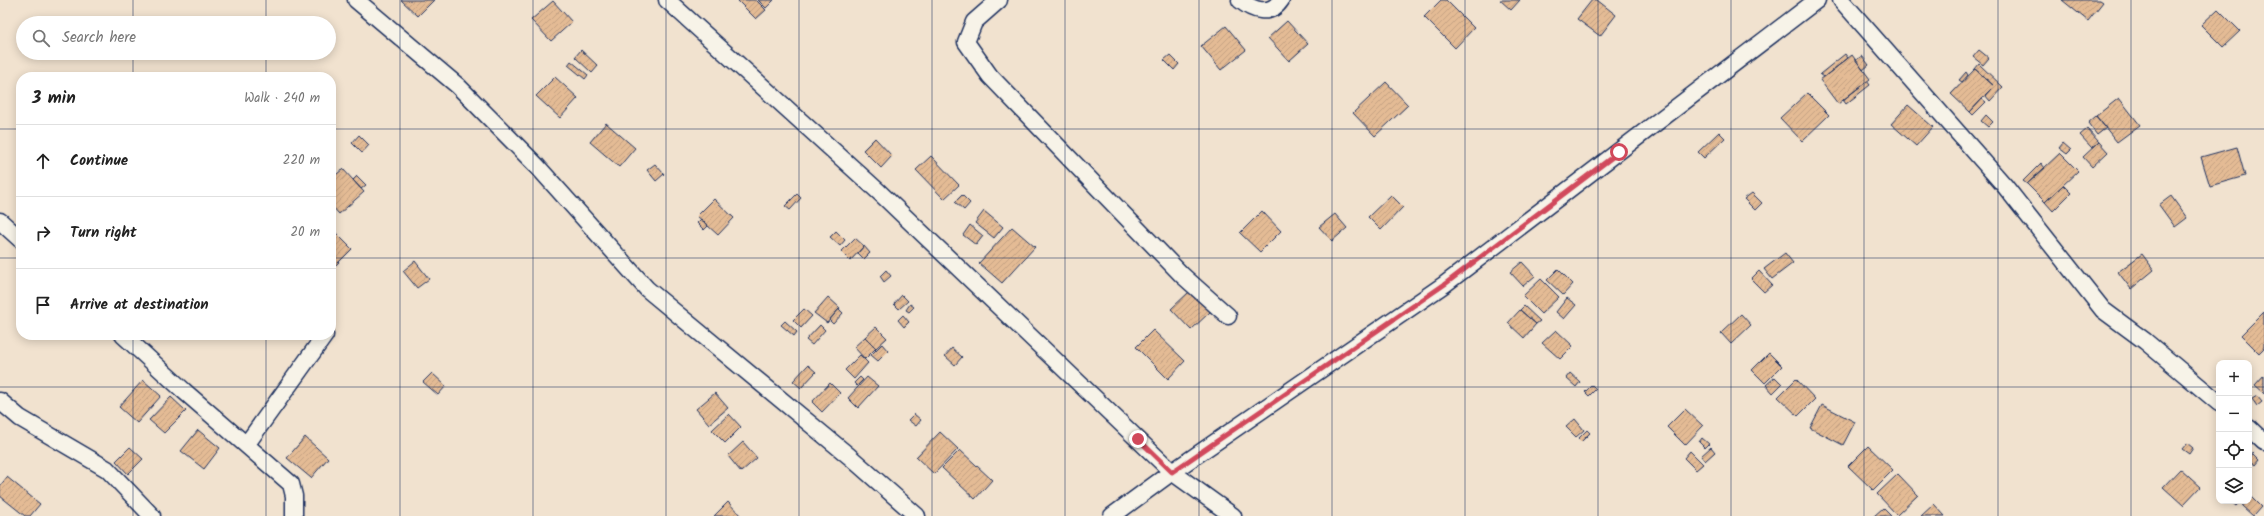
<!DOCTYPE html>
<html lang="en">
<head>
<meta charset="utf-8">
<style>
	:root { --surface:#fff; --page:#f6f6f6; --text:#222; --muted:#767676; --line:#e0e0e0 }
	body { margin:0; font-family:Kalam,sans-serif; background:var(--page); color:var(--text) }
	.controls { position:absolute; right:12px; bottom:12px; display:grid; overflow:hidden; border-radius:8px; box-shadow:0 2px 10px #0003 }
	.controls button { width:36px; height:36px; display:grid; place-items:center; padding:0; border:0; border-bottom:1px solid var(--line); background:var(--surface); color:var(--text); font:20px sans-serif }
	.stop { position:absolute; width:12px; height:12px; margin:-9px; border:3px solid #d1495b; border-radius:50%; background:#fff }
	.stop.end { background:#d1495b; border-color:#fff; box-shadow:0 1px 4px #0008 }
	.list { margin:0; padding:0; list-style:none }
	h2 { display:flex; justify-content:space-between; align-items:center; height:52px; margin:0; padding:0 16px; font-size:17px }
	h2 small { font-size:13px; font-weight:400; color:var(--muted) }
	.list li { display:grid; grid-template-columns:26px 1fr auto; gap:12px; align-items:center; box-sizing:border-box; height:72px; padding:0 16px; border-top:1px solid var(--line) }
	.list b { display:block; font-size:15px; white-space:nowrap }
	.list em { font-size:13px; font-style:normal; color:var(--muted) }
	.icon { flex:none; width:22px; height:22px; fill:none; stroke:currentColor; stroke-width:2; stroke-linecap:round; stroke-linejoin:round }
	.map { position:relative; flex:none; width:2264px; height:516px; overflow:hidden }
	.search { position:absolute; background:var(--surface); box-shadow:0 2px 10px #0003; left:16px; top:16px; width:320px; height:44px; display:flex; align-items:center; gap:10px; box-sizing:border-box; padding:0 14px; border-radius:22px; color:var(--muted); font-size:15px }
	.panel { position:absolute; background:var(--surface); box-shadow:0 2px 10px #0003; left:16px; top:72px; width:320px; height:268px; border-radius:16px }
	.map>svg:first-child { display:block }
	.building { fill:url(#building-hatch); stroke:#1b2f5e }
	.lines { fill:none; stroke-linecap:round; stroke-linejoin:round }
	.minor-casing { stroke:#1b2f5e; stroke-width:19 }
	.minor { stroke:#f7f3e8; stroke-width:16 }
	.route { stroke:#d1495b; stroke-width:5 }
	.grid { fill:none; stroke:#1b2f5e; stroke-width:1; stroke-opacity:0.55 }
</style>
</head>
<body>
<div class="map">
<svg width="2264" height="516" viewBox="0 0 2264 516">
	<defs>
		<pattern id="building-hatch" width="6" height="6" patternUnits="userSpaceOnUse"><rect width="6" height="6" fill="#e4bb95"/><path d="M-1 1l2-2M0 6l6-6M5 7l2-2" fill="none" stroke="#c3a183"/></pattern>
	</defs>
	<rect width="100%" height="100%" fill="#f1e2cf"/>
	<filter id="ink" filterUnits="userSpaceOnUse"><feTurbulence type="fractalNoise" baseFrequency=".025" numOctaves="2"/><feDisplacementMap in="SourceGraphic" scale="8" xChannelSelector="R" yChannelSelector="G"/><feConvolveMatrix kernelMatrix="1 2 1 2 8 2 1 2 1" color-interpolation-filters="sRGB"/></filter>
	<g filter="url(#ink)">
		<path class="building" d="M401,0H434L418,16Z
			M739,0H756L766,10L756,19L738,1Z
			M758,0H774L766,8Z
			M1441,0H1446L1474,28L1455,48L1424,17Z
			M1500,0H1520L1511,10Z
			M1592,0H1597L1616,15L1600,36L1577,19Z
			M2062,0H2100L2103,2L2088,21Z
			M553,1L572,22L551,41L531,20Z
			M2218,9L2240,31L2223,47L2201,25Z
			M1287,21L1308,44L1289,61L1268,38Z
			M1226,26L1246,50L1221,70L1201,46Z
			M581,50L598,66L592,73L575,57Z
			M1979,50L1989,58L1983,65L1973,57Z
			M1845,54L1848,58L1824,77L1820,74Z
			M1170,55L1179,64L1174,70L1164,60Z
			M1852,55L1870,79L1838,104L1820,80Z
			M1862,56L1869,65L1863,70L1856,60Z
			M571,61L588,75L585,79L568,65Z
			M1979,64L2003,87L1990,101L1985,95L1994,86L1975,69Z
			M1975,69L1994,86L1970,112L1951,94Z
			M1966,72L1968,75L1962,82L1959,80Z
			M555,77L578,98L560,118L536,96Z
			M1867,81L1870,85L1846,104L1843,100Z
			M1386,82L1408,105L1375,136L1353,113Z
			M1807,93L1829,115L1802,141L1780,118Z
			M2119,98L2140,125L2117,142L2096,116Z
			M1982,99L1986,102L1973,115L1970,112Z
			M1908,105L1933,127L1916,146L1891,124Z
			M1986,115L1993,122L1988,127L1981,121Z
			M2096,116L2106,128L2097,135L2088,123Z
			M606,123L635,148L619,167L590,142Z
			M2087,129L2099,142L2092,148L2080,135Z
			M1719,132L1725,138L1704,158L1698,152Z
			M359,135L369,145L362,153L352,143Z
			M875,138L892,156L881,168L863,150Z
			M2099,142L2108,152L2092,167L2083,157Z
			M2063,143L2071,150L2067,154L2059,148Z
			M2237,147L2245,176L2210,186L2201,157Z
			M2060,153L2078,171L2045,202L2027,184Z
			M931,156L959,185L944,199L916,170Z
			M2041,163L2045,168L2027,184L2023,181Z
			M655,164L664,174L656,181L647,170Z
			M343,169L364,192L339,214L331,205V179Z
			M357,176L366,185L361,189L353,180Z
			M2063,185L2071,193L2053,211L2045,202Z
			M1752,193L1762,203L1755,210L1744,199Z
			M797,194L801,198L790,210L785,206Z
			M962,195L970,203L964,210L955,202Z
			M1391,195L1403,207L1381,230L1368,217Z
			M2171,196L2187,218L2175,227L2159,205Z
			M714,199L734,218L718,235L697,216Z
			M984,211L1003,227L994,238L975,223Z
			M1262,211L1281,231L1260,252L1240,233Z
			M1335,214L1347,228L1332,241L1319,227Z
			M701,219L708,226L704,230L697,223Z
			M970,225L983,236L976,245L963,235Z
			M1012,227L1035,247L1002,283L979,263Z
			M331,228L352,249L331,270Z
			M836,231L845,240L840,246L830,237Z
			M855,238L864,246L850,261L841,252Z
			M864,246L870,253L864,259L858,253Z
			M1785,253L1793,263L1772,279L1764,269Z
			M2142,254L2154,270L2131,289L2118,272Z
			M415,261L429,279L417,288L403,271Z
			M1522,262L1535,276L1523,286L1510,272Z
			M1558,269L1573,284L1563,295L1547,280Z
			M886,270L891,276L884,282L880,276Z
			M1759,271L1772,285L1764,292L1751,279Z
			M1541,279L1559,297L1541,314L1523,296Z
			M1190,291L1210,312L1191,330L1171,309Z
			M902,295L908,301L899,309L894,304Z
			M828,297L840,308L827,323L814,313Z
			M1567,298L1576,305L1564,319L1556,312Z
			M910,304L914,307L909,312L906,310Z
			M1524,306L1540,321L1536,324L1520,310Z
			M804,309L812,316L801,328L793,320Z
			M839,309L843,313L833,324L829,320Z
			M1520,310L1536,324L1524,338L1508,323Z
			M2264,312V348L2259,353L2241,335Z
			M1741,314L1751,325L1731,344L1721,333Z
			M903,315L909,322L904,327L898,320Z
			M785,321L797,332L794,336L781,325Z
			M820,325L825,330L812,345L806,340Z
			M876,327L887,338L876,348L865,337Z
			M1153,330L1185,361L1168,379L1136,347Z
			M1556,330L1573,346L1560,359L1542,343Z
			M865,337L876,348L865,359L854,347Z
			M882,344L888,351L878,361L871,355Z
			M952,348L962,357L955,365L945,356Z
			M1769,353L1782,366L1765,383L1752,370Z
			M860,355L868,363L854,379L845,370Z
			M808,365L816,372L801,388L793,381Z
			M432,373L446,386L438,395L423,382Z
			M1570,373L1580,382L1576,387L1566,378Z
			M2264,375V393L2255,385Z
			M860,377L863,380L857,386L854,383Z
			M867,377L878,386L858,408L848,398Z
			M1775,377L1782,384L1773,393L1766,385Z
			M1796,379L1815,399L1798,416L1778,397Z
			M143,380L161,396L137,423L119,407Z
			M830,383L840,393L822,412L812,402Z
			M1592,385L1596,389L1589,396L1585,392Z
			M715,393L728,408L709,424L696,409Z
			M2257,396L2262,402L2257,406L2252,399Z
			M171,397L186,411L164,433L149,420Z
			M1822,405L1855,422L1843,445L1810,428Z
			M1685,409L1703,426L1685,445L1667,427Z
			M729,414L741,427L725,443L712,430Z
			M914,414L921,420L916,426L908,420Z
			M1575,419L1584,430L1576,437L1566,427Z
			M198,430L220,448L204,469L181,451Z
			M1587,430L1590,433L1581,442L1578,439Z
			M940,432L958,449L934,474L916,457Z
			M305,437L328,458L311,478L287,458Z
			M1702,438L1709,444L1705,448L1699,442Z
			M743,442L757,458L741,472L728,456Z
			M2187,443L2193,448L2189,454L2182,449Z
			M1868,446L1893,470L1873,490L1848,466Z
			M130,447L143,459L128,474L116,461Z
			M1711,447L1715,452L1705,461L1701,456Z
			M960,450L992,480L975,499L942,468Z
			M1690,451L1703,464L1696,470L1684,458Z
			M2252,453L2259,460L2255,465L2249,460Z
			M2180,469L2200,487L2183,505L2163,487Z
			M1898,474L1918,495L1897,515L1877,494Z
			M7,477L40,504L30,516H25L0,496V486Z
			M2251,497L2261,507L2253,516L2242,506L2249,501Z
			M2230,501H2241L2236,506Z
			M728,502L741,516H714Z
			M1934,504L1945,516H1921Z
			M1883,508L1891,516H1874Z"/>
		<g class="lines">
			<defs>
				<path id="minor" d="M356,0L458,86L537,166L647,289L849,456L917,516
					M667,0L879,192L1172,472L1233,516
					M999,0L974,22L966,42L990,76L1182,275L1228,316
					M1240,0C1252,10 1270,17 1281,0
					M1841,0L2004,185L2103,310L2145,341L2219,403
					M0,221L21,240
					M123,335L184,391L291,484L294,496V516
					M0,401L20,418L107,469L152,516
					M2249,428L2264,442
					M246,445L325,335
					M1112,516L1172,472L1445,284L1817,0"/>
			</defs>
			<use href="#minor" class="minor-casing"/>
			<use href="#minor" class="minor"/>
		</g>
	</g>
	<g class="lines" filter="url(#ink)">
		<path class="route" d="M1138,439L1172,472L1445,284L1619,152"/>
	</g>
	<path class="grid" d="M133,0V23M266,0V23M400,0V516M533,0V516M666,0V516M799,0V516M932,0V516M1065,0V516M1199,0V516M1332,0V516M1465,0V516M1598,0V516M1731,0V516M1864,0V516M1998,0V516M2131,0V516M133,53V77M266,53V77M0,129H21M331,129H2264M0,258H21M331,258H2264M133,335V516M266,335V516M0,387H2219M2249,387H2264"/>
</svg>
<div class="controls">
<button>+</button>
<button>−</button>
<button><svg class="icon" aria-label="locate" viewBox="0 0 24 24"><circle cx="12" cy="12" r="6"/><path d="M12 2v4M12 18v4M2 12h4M18 12h4"/></svg></button>
<button><svg class="icon" aria-label="layers" viewBox="0 0 24 24"><path d="M12 4l9 5-9 5-9-5zM3 14l9 5 9-5"/></svg></button>
</div>
<div class="stop" style="left:1619px;top:152px"></div>
<div class="stop end" style="left:1138px;top:439px"></div>
<div class="search"><svg class="icon" aria-label="search" viewBox="0 0 24 24"><circle cx="10" cy="10" r="6"/><path d="M15 15l6 6"/></svg>Search here</div>
<section class="panel">
<h2>3 min<small>Walk · 240 m</small></h2>
<ul class="list">
<li><svg class="icon" aria-label="ahead" viewBox="0 0 24 24"><path d="M12 20V5M6 11l6-6 6 6"/></svg><div><b>Continue</b></div><em>220 m</em></li>
<li><svg class="icon" aria-label="right" viewBox="0 0 24 24"><path d="M7 20v-9h11M14 6l5 5-5 5"/></svg><div><b>Turn right</b></div><em>20 m</em></li>
<li><svg class="icon" aria-label="arrive" viewBox="0 0 24 24"><path d="M6 21V4h12l-3 4 3 4H6"/></svg><div><b>Arrive at destination</b></div></li>
</ul>
</section>
</div>
</body>
</html>
